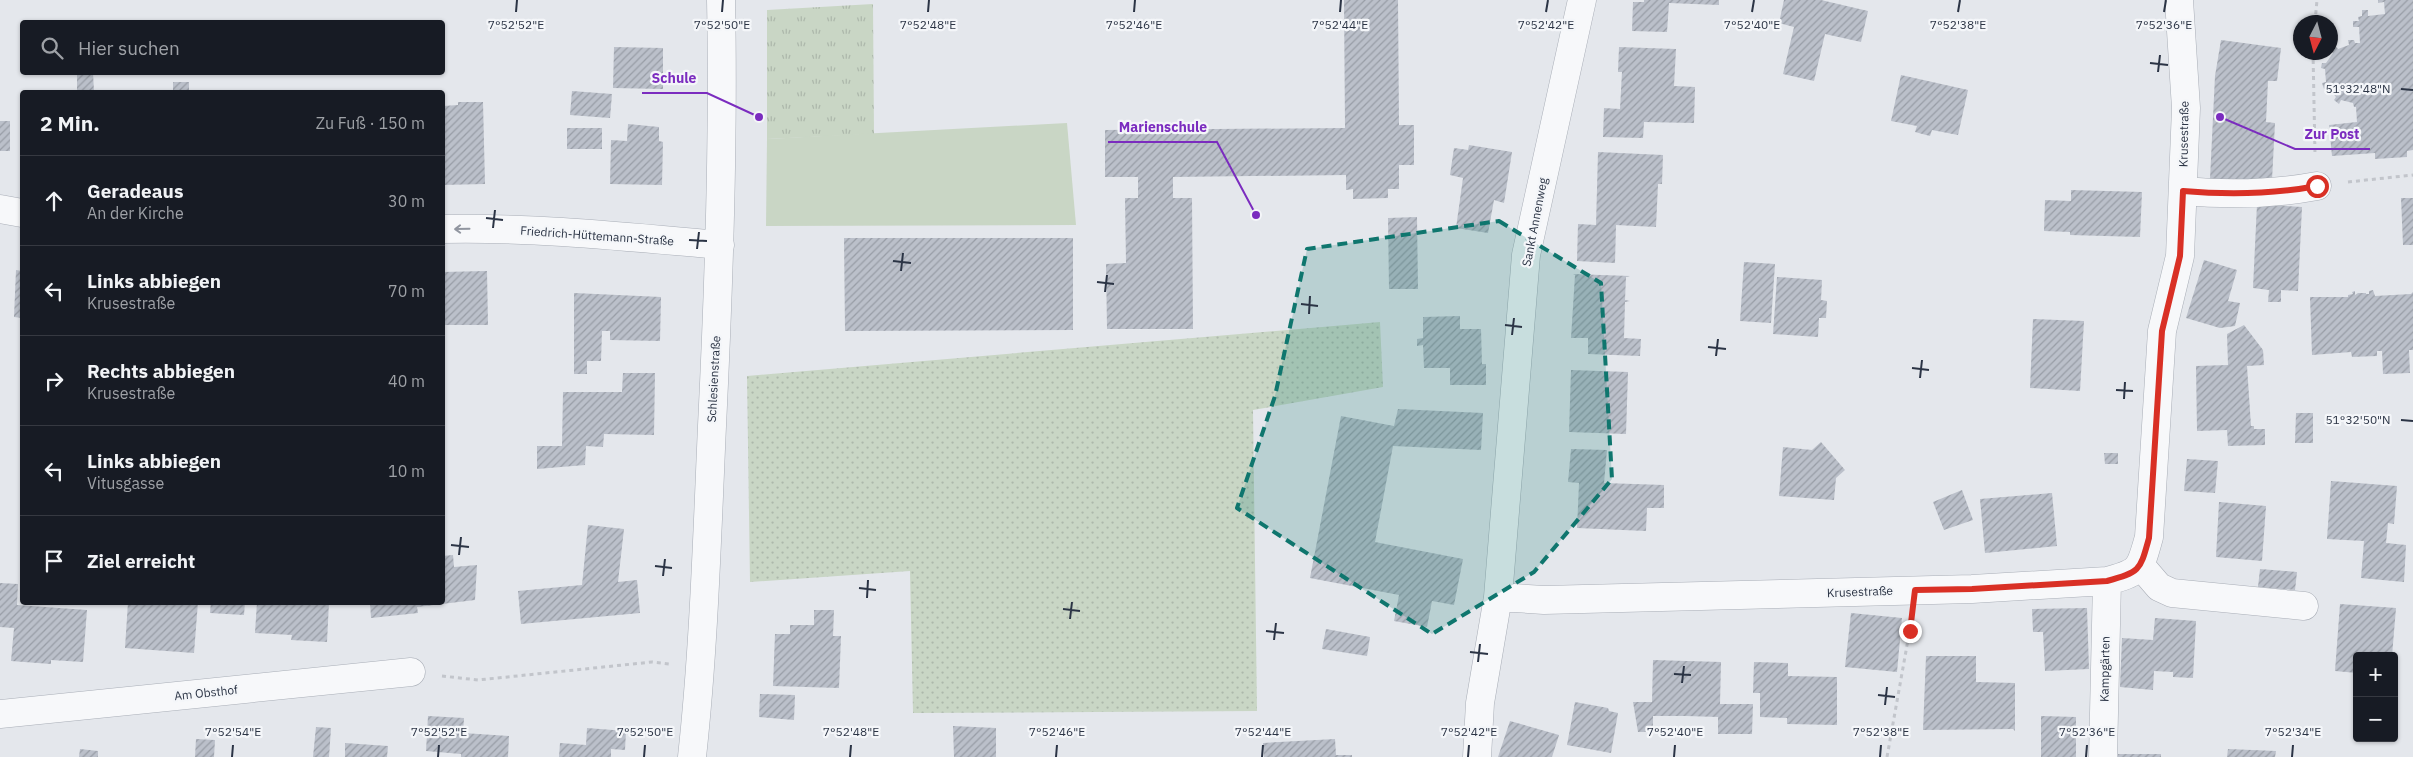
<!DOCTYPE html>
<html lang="de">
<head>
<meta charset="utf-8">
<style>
	:root { --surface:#171b24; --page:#242831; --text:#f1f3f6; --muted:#9ea1a6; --line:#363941 }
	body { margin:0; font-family:"IBM Plex Sans",sans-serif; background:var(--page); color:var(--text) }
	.controls { position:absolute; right:15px; bottom:15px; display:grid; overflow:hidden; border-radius:5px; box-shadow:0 1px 4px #0004 }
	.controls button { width:45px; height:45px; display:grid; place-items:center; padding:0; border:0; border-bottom:1px solid var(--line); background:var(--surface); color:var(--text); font:25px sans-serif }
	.compass { position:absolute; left:2293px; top:15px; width:45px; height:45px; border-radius:50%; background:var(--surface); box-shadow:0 1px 4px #0004; rotate:186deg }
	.stop { position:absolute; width:15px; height:15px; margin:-11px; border:4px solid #d93025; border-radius:50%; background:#fff }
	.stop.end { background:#d93025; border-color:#fff; box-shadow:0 1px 5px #0008 }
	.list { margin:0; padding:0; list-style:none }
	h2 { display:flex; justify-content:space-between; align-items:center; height:65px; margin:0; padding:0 20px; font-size:21px }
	h2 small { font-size:16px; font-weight:400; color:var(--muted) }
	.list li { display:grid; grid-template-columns:32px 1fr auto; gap:15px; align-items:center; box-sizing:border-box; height:90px; padding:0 20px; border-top:1px solid var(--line) }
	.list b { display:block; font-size:19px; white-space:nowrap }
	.list p { margin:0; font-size:16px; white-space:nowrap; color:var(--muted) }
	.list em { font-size:16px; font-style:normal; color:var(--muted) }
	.icon { flex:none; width:28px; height:28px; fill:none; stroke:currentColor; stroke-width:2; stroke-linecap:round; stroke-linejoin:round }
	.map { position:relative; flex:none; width:2413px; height:757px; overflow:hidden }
	.search { position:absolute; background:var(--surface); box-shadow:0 1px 4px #0004; left:20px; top:20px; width:425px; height:55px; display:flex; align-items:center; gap:12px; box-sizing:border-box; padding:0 18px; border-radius:5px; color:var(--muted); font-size:19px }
	.panel { position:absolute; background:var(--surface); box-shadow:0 1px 4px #0004; left:20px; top:90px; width:425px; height:515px; border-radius:5px }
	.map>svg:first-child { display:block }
	.grass { fill:url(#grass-dots) }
	.park { fill:url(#park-tufts) }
	.pitch { fill:#c9d6c5 }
	.building { fill:url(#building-hatch) }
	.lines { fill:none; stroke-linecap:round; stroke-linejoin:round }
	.minor-casing { stroke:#a9aeb7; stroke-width:29 }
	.path { stroke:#c2c5cb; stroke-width:3; stroke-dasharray:4 4; stroke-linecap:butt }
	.minor { stroke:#f7f8fa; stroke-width:28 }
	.oneway { stroke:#9196a0 }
	.route { stroke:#d93025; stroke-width:6 }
	.marked { fill:#0f766e; fill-opacity:0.2; stroke:#0f766e; stroke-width:4; stroke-dasharray:10 6; stroke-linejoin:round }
	.ticks { fill:none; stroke:#2b3445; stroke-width:2 }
	.labels { text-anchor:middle; stroke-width:4.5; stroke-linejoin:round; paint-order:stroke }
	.street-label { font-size:12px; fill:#2b3445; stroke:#f4f6f9 }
	.ticks-label { font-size:12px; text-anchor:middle; fill:#2b3445; stroke:#f4f6f9; stroke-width:4.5; stroke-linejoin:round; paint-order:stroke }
	.leader { fill:none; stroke:#7b2cbf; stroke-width:2 }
	.callout-dot { fill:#7b2cbf; stroke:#f4f6f9; stroke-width:2 }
	.callout-label { font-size:14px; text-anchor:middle; font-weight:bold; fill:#7b2cbf; stroke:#f4f6f9; stroke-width:4.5; stroke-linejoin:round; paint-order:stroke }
</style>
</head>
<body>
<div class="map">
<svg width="2413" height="757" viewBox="0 0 2413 757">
	<defs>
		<pattern id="grass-dots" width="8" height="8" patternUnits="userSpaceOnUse" patternTransform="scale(1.25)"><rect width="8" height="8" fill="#c9d6c5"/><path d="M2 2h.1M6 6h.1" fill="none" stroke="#adb8ab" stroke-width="1.8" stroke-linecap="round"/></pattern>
		<pattern id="park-tufts" width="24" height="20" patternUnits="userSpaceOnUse" patternTransform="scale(1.25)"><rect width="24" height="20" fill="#c9d6c5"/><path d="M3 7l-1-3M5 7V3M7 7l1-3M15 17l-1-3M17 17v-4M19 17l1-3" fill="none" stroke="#adb8ab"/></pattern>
		<pattern id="building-hatch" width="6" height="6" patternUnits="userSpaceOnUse" patternTransform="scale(1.25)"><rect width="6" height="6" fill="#bbc0ca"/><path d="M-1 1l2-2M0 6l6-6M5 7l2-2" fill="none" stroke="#989da6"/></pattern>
	</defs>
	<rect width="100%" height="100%" fill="#e4e7ec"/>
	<path class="grass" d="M1380,322L1383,387L1253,410L1257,711L913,713L910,571L750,582L747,376Z"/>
	<path class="park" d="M873,4L874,134L767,139V10Z"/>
	<path class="pitch" d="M1067,123L1076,225L766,226L767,139Z"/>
	<path class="building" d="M1344,0H1398L1399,125H1414V165H1399V189H1388V198L1353,199V189L1346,190V175L1173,177V198H1192L1193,329H1107L1106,264L1126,263L1125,198H1138V177H1105V130L1345,128Z
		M1644,0H1719V5L1669,3L1667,32L1632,31L1633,2H1644Z
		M1784,0H1821L1868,11L1861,42L1825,34L1814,81L1783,74L1794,27L1779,23Z
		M2378,0H2413V150L2407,151V157L2375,159V153L2332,156L2329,125L2357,122L2356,107H2354L2353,103L2341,100L2339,104L2334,100L2336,97L2328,88L2324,89L2322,83L2326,82L2325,69L2321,68L2322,63H2326L2333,53L2330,49L2335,45L2338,49L2349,45L2348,40H2354L2355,43H2360L2359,27H2353V21H2359L2358,17L2362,16V10H2368V16L2385,14L2384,2L2378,3Z
		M2221,40L2281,48L2277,81H2268L2266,122L2275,123L2272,180L2210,179L2215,76Z
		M614,47L663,48V89L613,88Z
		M1619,47L1676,49L1674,86L1695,87L1694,123L1644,122L1643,138L1603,137L1604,108L1620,109L1622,72H1618Z
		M77,72H93L94,92H77Z
		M1901,75L1968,90L1958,135L1932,130L1930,136L1915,132L1917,126L1891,121Z
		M173,82H189V92H173Z
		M572,91L612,94L610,118L570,115Z
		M458,102H483L485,184L442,185L443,106L458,105Z
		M0,121H10V151H0Z
		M628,124L659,127V141L663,142L662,185L610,184L611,140L627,141Z
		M567,128H602V149H567Z
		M1469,145L1512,152L1504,203L1494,200L1488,233L1456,228L1463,178L1450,175L1454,148L1468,150Z
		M1598,152L1663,155L1662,184H1658L1656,227L1616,225L1615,263L1577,261L1578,224L1596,225Z
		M2071,190L2142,192L2140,237L2070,235V232L2044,231L2045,200L2071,201Z
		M2401,198H2413V245H2403Z
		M2257,204L2302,207L2298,291L2281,290V302H2268L2269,290L2253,288Z
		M1417,217L1418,289H1389L1388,218Z
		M844,238H1073V330L845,331Z
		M2204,260L2237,270L2228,301L2240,303L2235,326L2220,328L2186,318Z
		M1744,262L1775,264L1771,323L1740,321Z
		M16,270L22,271V318L14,317Z
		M487,271L488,325H442V272Z
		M1573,274L1630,276L1626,277L1625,300L1630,301L1625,302L1624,338L1641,339L1640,356L1588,354V338H1571L1575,275Z
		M1777,277L1822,280L1821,300L1827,301L1826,318H1819L1818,337L1773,334Z
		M2373,290L2375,296L2411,294L2413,292V350H2409L2410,373L2383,374L2382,351H2377V356L2352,357L2351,352L2312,355L2310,297H2348V295L2353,294L2352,292L2355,291V295L2358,293H2366V294H2369V291Z
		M574,293L661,297L660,341L610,340V331H602L601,361H587V374H574Z
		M1460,316V329H1481L1482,364H1486V385H1450V368H1424L1423,345L1417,346V339L1423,338V317Z
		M2033,319L2084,321L2080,391L2030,388Z
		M2244,325L2263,350L2264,365L2247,366L2251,426H2254V429H2265V445L2228,446L2227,430L2197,431L2196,366L2228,365L2227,334Z
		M1571,370L1628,372L1626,434L1569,432Z
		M623,373H655L654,435L604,434L603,447L586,446L585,465L537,469V446H562L563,392H622Z
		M1398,409L1483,413L1481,450L1393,446L1375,542L1463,559L1454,605L1432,601L1427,627L1394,621L1399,595L1310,578L1341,416L1394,426Z
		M2296,413H2313V443H2295Z
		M1821,442L1845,470L1836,478L1834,500L1779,496L1783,447L1812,450Z
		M1571,449L1607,450L1604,483L1664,485V508H1647L1646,531L1577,528L1579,483L1568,482Z
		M2104,453H2118V464H2105Z
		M2187,459L2218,461L2215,493L2184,491Z
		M2331,481L2397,486L2394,524L2388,523L2386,543L2406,545L2404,582L2361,578L2364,541L2327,539Z
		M1962,490L1973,520L1944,530L1933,502Z
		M2052,493L2057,546L1985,553L1980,499Z
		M2219,502L2266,506L2262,561L2216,557Z
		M588,525L624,529L618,582L637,580L640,613L521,624L518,591L582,585Z
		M453,555L454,567L477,565L475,600L417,607L418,613L371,618L370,602H442V556Z
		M2260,569L2297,572L2295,590L2258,587Z
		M0,583L18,584L17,605L87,610L83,662L51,660V664L11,661L14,628L0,627Z
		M128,602H198L194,653L125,648Z
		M211,602H245L244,615L210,613Z
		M257,602H329L327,642L291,640L292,635L255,633Z
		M2340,604L2396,608L2392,656H2357V673L2335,671Z
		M2087,608L2089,669L2045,671L2043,632H2033L2032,609Z
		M814,610H834L833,636H841L839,688L773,686L775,634H790V625H814Z
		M1851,613L1902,618L1897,672L1845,667Z
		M2155,618L2196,621L2193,678L2173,677V672L2154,671L2153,690L2120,687L2122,638L2153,640Z
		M1326,629L1370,637L1367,656L1322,649Z
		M1926,656H1976V682L2015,683V731L2013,729L1923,730Z
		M1653,660L1721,662L1720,704H1753L1752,734H1718V717L1686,716H1653V732H1638L1633,702H1652Z
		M1754,662L1788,663V676L1837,677V725L1787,724V718L1760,717V693H1753Z
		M760,694L795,695L794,720L759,717Z
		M1575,702L1608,708L1609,711L1618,713L1611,753L1567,745Z
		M428,716L464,718L463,733L509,736L508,757H461V754L426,751Z
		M2041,716L2076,717V757H2041Z
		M1510,721L1559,735L1552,757H1498Z
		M953,726L996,728V757H954Z
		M316,727L331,728L329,757H313Z
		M587,728L626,731L625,750L611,749V757H559L560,743L586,745Z
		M196,739L215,740L214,757H195Z
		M1335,739L1336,755H1352V757H1264L1263,743Z
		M345,743L388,746L387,757H345Z
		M80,749L98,751V757H79Z
		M2228,749L2276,751L2275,757H2227Z
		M2118,754H2161V757H2118Z"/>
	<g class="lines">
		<defs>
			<path id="minor" d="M2183,191C2227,195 2274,194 2317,186
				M0,209L22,213
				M442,229C535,227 628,237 720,245
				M2141,566L2159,587L2172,593L2304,606
				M1498,597L1544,600L1972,589L2107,581C2141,572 2140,569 2149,537L2162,331L2180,256L2186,108L2179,0
				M0,714L411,672
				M692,757C704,647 707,537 712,426C719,284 724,143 721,0
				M1477,757L1480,703L1498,597L1526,255L1582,0
				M2103,757L2107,581"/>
		</defs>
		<use href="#minor" class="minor-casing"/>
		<path class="path" d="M2315,22L2317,0
			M2313,52L2315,154
			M2348,182L2413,175
			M442,676L478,680L652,662L669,664
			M1887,757L1911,623"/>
		<use href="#minor" class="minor"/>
	</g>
	<defs><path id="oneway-shaft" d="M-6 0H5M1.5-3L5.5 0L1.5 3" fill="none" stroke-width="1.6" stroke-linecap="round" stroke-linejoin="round" transform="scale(1.25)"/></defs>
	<use class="oneway" href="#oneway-shaft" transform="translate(462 229) rotate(179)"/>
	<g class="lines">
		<path class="route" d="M1910,631L1915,590L1972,589L2107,581C2141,572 2140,570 2149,538L2162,331L2180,256L2183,191C2227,195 2274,194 2317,186"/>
	</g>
	<path class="marked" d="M1499,221L1601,283L1612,479L1534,572L1432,634L1237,508L1275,396L1307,249Z"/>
	<path class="ticks" d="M516,12L517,0M722,12L723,0M928,12L929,0M1134,12L1135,0M1340,12L1341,0M1546,12L1548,0M1752,12L1754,0M1958,12L1960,0M2164,12L2166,0M2150,63L2168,65M2158,72L2160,55M2401,89L2413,90M486,218L503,220M493,228L495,210M689,240L707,241M697,249L699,232M893,261L911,263M901,271L903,253M1097,282L1114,284M1105,292L1107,275M1301,304L1318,306M1309,314L1310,296M1505,325L1522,327M1512,335L1514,318M1708,347L1726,349M1716,356L1718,339M1912,368L1929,370M1920,378L1922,360M2116,390L2133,391M2124,399L2125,382M2401,420L2413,421M451,545L469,547M459,555L461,537M655,566L672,568M663,576L665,559M859,588L876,590M867,598L868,580M1063,609L1080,611M1070,619L1072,602M1266,631L1284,633M1274,640L1276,623M1470,652L1488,654M1478,662L1480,644M1674,674L1691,675M1682,683L1684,666M1878,695L1895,697M1885,705L1887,687M232,757L233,745M438,757L439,745M644,757L645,745M850,757L851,745M1056,757L1057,745M1262,757L1263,745M1468,757L1469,745M1674,757L1675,745M1880,757L1881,745M2086,757L2087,745M2292,757L2293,745"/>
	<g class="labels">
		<g class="street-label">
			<text transform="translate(2184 134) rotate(-89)" y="4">Krusestraße</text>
			<text transform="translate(1535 222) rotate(-79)" y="4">Sankt Annenweg</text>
			<text transform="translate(597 236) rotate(4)" y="4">Friedrich-Hüttemann-Straße</text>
			<text transform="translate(714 379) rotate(-87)" y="4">Schlesienstraße</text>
			<text transform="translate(1860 592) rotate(-2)" y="4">Krusestraße</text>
			<text transform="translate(2105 669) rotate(-89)" y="4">Kampgärten</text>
			<text transform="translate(206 693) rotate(-6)" y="4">Am Obsthof</text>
		</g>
	</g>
	<g class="ticks-label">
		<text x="516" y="29">7°52'52"E</text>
		<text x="722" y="29">7°52'50"E</text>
		<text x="928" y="29">7°52'48"E</text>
		<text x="1134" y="29">7°52'46"E</text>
		<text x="1340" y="29">7°52'44"E</text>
		<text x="1546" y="29">7°52'42"E</text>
		<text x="1752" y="29">7°52'40"E</text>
		<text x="1958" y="29">7°52'38"E</text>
		<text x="2164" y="29">7°52'36"E</text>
		<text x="2358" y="93">51°32'48"N</text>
		<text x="2358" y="424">51°32'50"N</text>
		<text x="233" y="736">7°52'54"E</text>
		<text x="439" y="736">7°52'52"E</text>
		<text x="645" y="736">7°52'50"E</text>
		<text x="851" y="736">7°52'48"E</text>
		<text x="1057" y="736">7°52'46"E</text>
		<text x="1263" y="736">7°52'44"E</text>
		<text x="1469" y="736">7°52'42"E</text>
		<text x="1675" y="736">7°52'40"E</text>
		<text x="1881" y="736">7°52'38"E</text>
		<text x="2087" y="736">7°52'36"E</text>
		<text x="2293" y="736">7°52'34"E</text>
	</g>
	<path class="leader" d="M759 117L707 93H642M1256 215L1217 142H1108M2220 117L2295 149H2370"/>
	<g class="callout-dot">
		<circle cx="759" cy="117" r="5"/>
		<circle cx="1256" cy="215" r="5"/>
		<circle cx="2220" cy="117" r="5"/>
	</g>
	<g class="callout-label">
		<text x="674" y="83">Schule</text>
		<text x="1163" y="132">Marienschule</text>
		<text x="2332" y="139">Zur Post</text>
	</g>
</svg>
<div class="controls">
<button>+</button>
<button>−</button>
</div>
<svg class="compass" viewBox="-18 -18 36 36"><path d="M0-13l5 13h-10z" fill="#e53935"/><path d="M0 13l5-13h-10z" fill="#9ea1a6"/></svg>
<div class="stop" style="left:2317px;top:186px"></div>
<div class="stop end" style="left:1910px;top:631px"></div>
<div class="search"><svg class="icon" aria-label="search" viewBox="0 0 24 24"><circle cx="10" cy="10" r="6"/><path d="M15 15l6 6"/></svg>Hier suchen</div>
<section class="panel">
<h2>2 Min.<small>Zu Fuß · 150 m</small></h2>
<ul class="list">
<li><svg class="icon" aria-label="ahead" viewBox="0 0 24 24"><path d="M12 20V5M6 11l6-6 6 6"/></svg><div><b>Geradeaus</b><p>An der Kirche</p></div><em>30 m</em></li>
<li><svg class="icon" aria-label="left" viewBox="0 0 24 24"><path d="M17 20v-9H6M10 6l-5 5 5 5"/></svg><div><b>Links abbiegen</b><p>Krusestraße</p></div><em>70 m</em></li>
<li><svg class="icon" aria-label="right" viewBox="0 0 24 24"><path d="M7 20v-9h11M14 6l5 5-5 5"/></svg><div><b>Rechts abbiegen</b><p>Krusestraße</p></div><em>40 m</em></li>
<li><svg class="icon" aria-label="left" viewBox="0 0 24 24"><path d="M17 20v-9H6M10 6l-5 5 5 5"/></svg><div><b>Links abbiegen</b><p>Vitusgasse</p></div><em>10 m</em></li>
<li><svg class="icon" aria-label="arrive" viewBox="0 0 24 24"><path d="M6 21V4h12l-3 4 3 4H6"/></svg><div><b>Ziel erreicht</b></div></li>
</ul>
</section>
</div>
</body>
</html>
